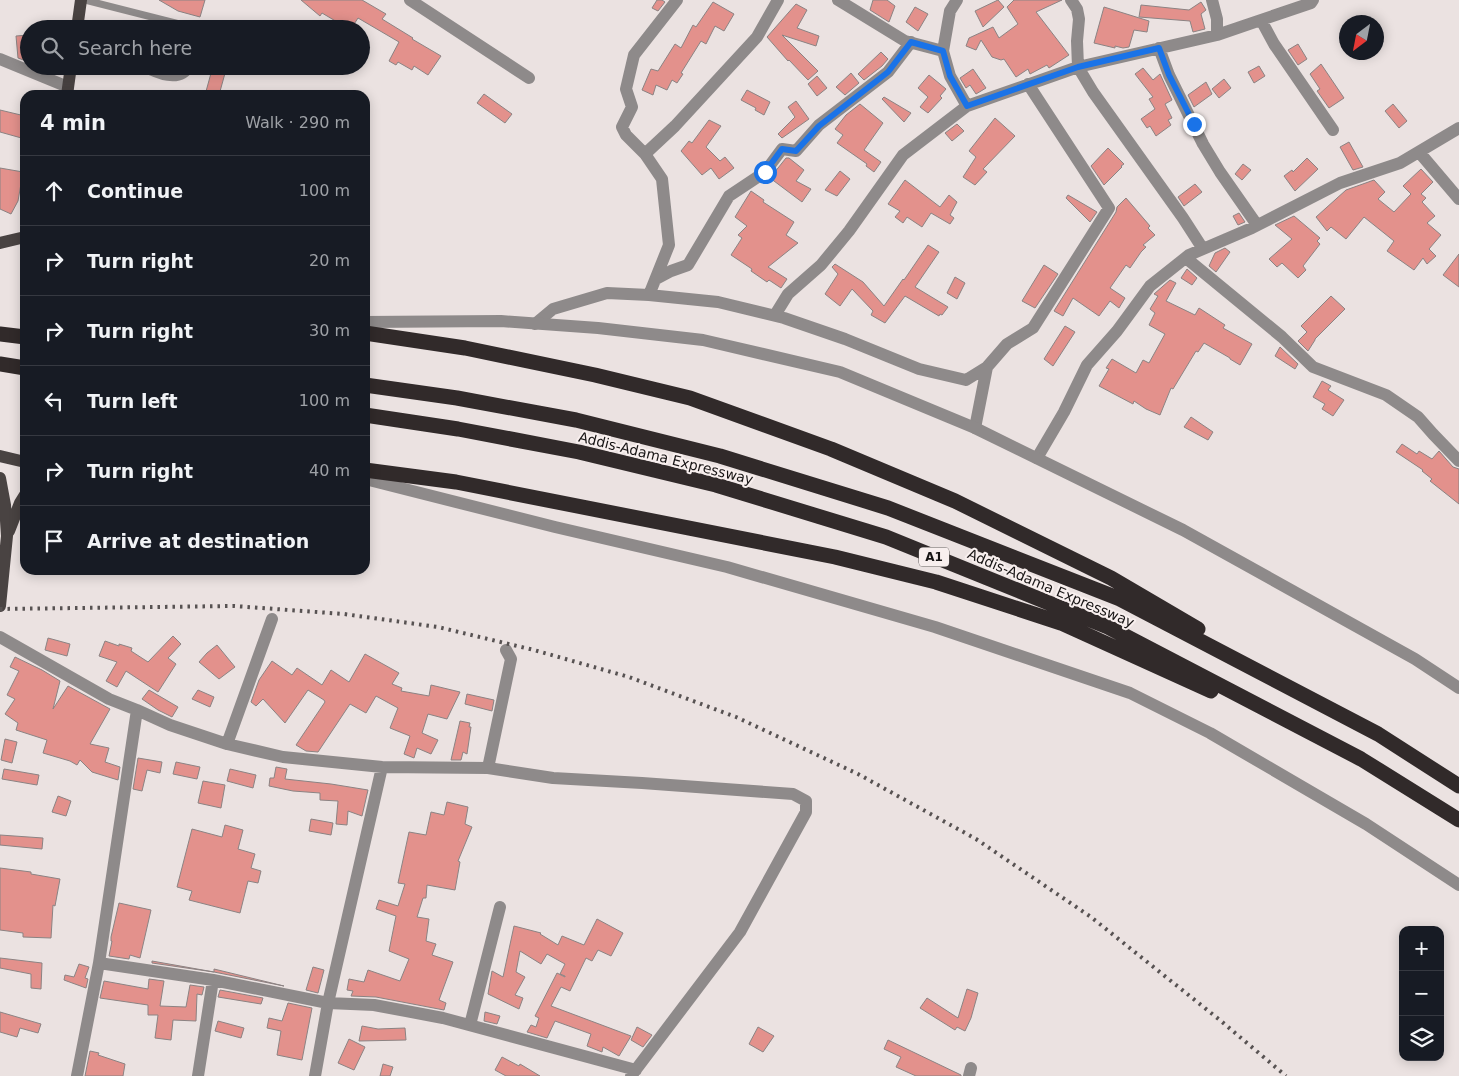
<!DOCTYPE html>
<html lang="en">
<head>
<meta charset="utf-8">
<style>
	:root { --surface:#171b24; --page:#242831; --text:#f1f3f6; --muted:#9ea1a6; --line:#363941 }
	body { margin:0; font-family:"DejaVu Sans",sans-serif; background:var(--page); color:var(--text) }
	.controls { position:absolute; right:15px; bottom:15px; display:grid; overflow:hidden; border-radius:10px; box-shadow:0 2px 12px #0003 }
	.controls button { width:45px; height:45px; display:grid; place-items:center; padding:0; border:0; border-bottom:1px solid var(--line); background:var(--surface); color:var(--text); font:25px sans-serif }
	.compass { position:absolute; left:1339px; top:15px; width:45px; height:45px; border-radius:50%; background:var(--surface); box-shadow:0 2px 12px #0003; rotate:212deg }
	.stop { position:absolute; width:15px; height:15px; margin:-11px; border:4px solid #1a73e8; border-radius:50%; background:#fff }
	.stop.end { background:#1a73e8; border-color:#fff; box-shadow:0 1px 5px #0008 }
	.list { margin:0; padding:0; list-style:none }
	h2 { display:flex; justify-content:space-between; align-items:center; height:65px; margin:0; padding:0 20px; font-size:21px }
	h2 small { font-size:16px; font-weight:400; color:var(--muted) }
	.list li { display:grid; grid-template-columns:32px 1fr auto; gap:15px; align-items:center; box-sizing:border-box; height:70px; padding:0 20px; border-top:1px solid var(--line) }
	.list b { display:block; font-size:19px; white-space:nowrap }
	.list em { font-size:16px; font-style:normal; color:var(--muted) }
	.icon { flex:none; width:28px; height:28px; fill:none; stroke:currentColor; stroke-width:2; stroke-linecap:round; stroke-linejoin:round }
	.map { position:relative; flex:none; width:1459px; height:1076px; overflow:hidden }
	.search { position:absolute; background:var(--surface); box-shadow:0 2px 12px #0003; left:20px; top:20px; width:350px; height:55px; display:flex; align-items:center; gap:12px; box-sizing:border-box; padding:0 18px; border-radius:28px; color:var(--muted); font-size:19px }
	.panel { position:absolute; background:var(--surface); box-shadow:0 2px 12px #0003; left:20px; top:90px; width:350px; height:485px; border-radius:15px }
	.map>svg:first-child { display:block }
	.building { fill:#e3918c; stroke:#8b8383 }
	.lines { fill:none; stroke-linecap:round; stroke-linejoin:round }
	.service { stroke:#8e8a8a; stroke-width:7 }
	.minor { stroke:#8e8a8a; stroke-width:12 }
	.tertiary { stroke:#8e8a8a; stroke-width:12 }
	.primary { stroke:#494342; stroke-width:12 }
	.motorway { stroke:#312a2a; stroke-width:15 }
	.rail { stroke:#575252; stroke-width:4; stroke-dasharray:2.5 5; stroke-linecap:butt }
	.route { stroke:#1a73e8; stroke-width:6 }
	.labels { text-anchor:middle; stroke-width:4; stroke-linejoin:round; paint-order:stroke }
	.shield { fill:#f8efee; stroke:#5a5655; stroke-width:1 }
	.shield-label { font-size:12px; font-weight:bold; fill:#171414 }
	.street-label { font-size:14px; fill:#171414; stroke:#f8efee }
</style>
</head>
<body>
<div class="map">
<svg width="1459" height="1076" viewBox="0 0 1459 1076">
	<rect width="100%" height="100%" fill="#ebe2e1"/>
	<path class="building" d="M159,0H205L200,17L178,11Z
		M301,0H362L386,14L382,19L413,38L412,39L441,56L428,75L414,66L412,70L398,62L396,65L389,61L399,42L358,18L351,29H349L322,13L320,16Z
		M657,0H662L665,2L658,11L652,8Z
		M873,0H887L895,6L889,22L870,10Z
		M998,0L1004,7L983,27L975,11Z
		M1014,0H1062L1036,12L1069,55L1049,68L1047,65L1030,74L1028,69L1016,77L1004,59L1001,60L992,57L981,40L976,50L966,46L969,38L993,27L999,38L1018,24L1007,7Z
		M713,2L734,14L724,31L715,26L706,44L701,41L681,73L683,74L677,83L672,80L667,90L656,85L653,95L642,90L651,69L658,71L675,44L681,48L693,25L696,27Z
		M1201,2L1206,10L1201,14L1205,29L1193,32L1190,21L1139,17L1141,5L1189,10Z
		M796,4L807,10L797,28L819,36L816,46L782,35L818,71L808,80L789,60L788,61L767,37Z
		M915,7L928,14L918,31L906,22Z
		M1104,7L1149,21L1147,32L1134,30L1129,47L1123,48L1115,46V48L1094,43Z
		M29,35V62L18,58L16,36Z
		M1298,44L1307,59L1298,65L1288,50Z
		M881,52L888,59L882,66L864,80L858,74Z
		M1321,64L1344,98L1329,108L1317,91L1320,89L1310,74Z
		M213,66H227L219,95H205Z
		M1259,66L1265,76L1254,83L1248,72Z
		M1143,68L1153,80L1160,74L1172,100L1165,104L1172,118L1168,120L1171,125L1156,136L1150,126L1147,128L1141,119L1155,109L1149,99L1153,97L1135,74Z
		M973,69L986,88L976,94L970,85L966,88L960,78Z
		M851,73L859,83L845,95L836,87Z
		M929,75L946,89L940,96L942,98L928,113L920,107L928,97L918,88Z
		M817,76L827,88L817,96L808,84Z
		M1224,79L1231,88L1219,98L1212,89Z
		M1206,82L1212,94L1194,107L1188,95Z
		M747,90L770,102L764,115L755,110L756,108L741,100Z
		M484,94L512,114L505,123L477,103Z
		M884,97L911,113L904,122L882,99Z
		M796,101L809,119L782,138L778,134L795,117L788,107Z
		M860,104L883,123L864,150L881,162L874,172L866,166L867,164L837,143L843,135L835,129L846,115Z
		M1393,104L1407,121L1399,128L1385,111Z
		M0,110L25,116V139L0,132Z
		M995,118L1015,136L983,169L987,172L975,185L963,177L976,157L969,151Z
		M709,120L721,126L706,147L720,161L725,157L734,168L719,179L711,168L702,175L681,151L689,141L692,143Z
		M957,124L964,131L952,141L945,133Z
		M1349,142L1363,167L1353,170L1340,147Z
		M1108,148L1124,164L1121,166L1122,167L1104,185L1091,166Z
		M786,158H789L804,170L796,181L811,189L802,202L770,178Z
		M1307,158L1318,169L1295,191L1284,176L1292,170L1293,172Z
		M1243,164L1251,170L1242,180L1235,174Z
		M0,168L23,172L18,201L11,214L0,209Z
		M1421,169L1433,182L1421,194L1426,198L1422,202L1435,216L1427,223L1441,235L1429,249L1436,256L1427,264L1423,258L1414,270L1387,251L1394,241L1364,217L1346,239L1331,227L1327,231L1316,217L1346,190L1374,180L1385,192L1378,199L1394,212L1411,194L1403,186Z
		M840,171L850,179L837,196L825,190Z
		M905,180L940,207L949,195L957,202L950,215L954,218L950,224L931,213L922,227L907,217L903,223L895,217L900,211L888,204Z
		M1195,184L1202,192L1184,206L1178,197Z
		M751,191L764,200L763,202L794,222L786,235L798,243L768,267L787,279L781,288L769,280L767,282L751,271L752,269L731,255L742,238L738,235L747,226L735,217Z
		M1068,195L1097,212L1090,222L1066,198Z
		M1126,198L1150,226L1148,228L1155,235L1143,245L1146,247L1141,252L1130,268L1126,265L1110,288L1125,298L1119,308L1110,301L1099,316L1073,298L1063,316L1054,311L1116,212L1117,207Z
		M1239,213L1245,222L1238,225L1233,216Z
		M1294,216L1320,238L1317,241L1320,244L1303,266L1306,270L1298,278L1282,263L1277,267L1269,259L1292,239L1275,225Z
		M928,245L939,252L915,287L948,307L942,315L940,314L939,316L905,296L885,323L871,315L873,311L852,289L840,306L825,294L838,274L832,267L835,264L863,282L884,306L903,279L904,280Z
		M1225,248L1230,252L1216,272L1209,266L1215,253Z
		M1459,254V287L1443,275Z
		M1044,265L1058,274L1035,308L1022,301Z
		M1187,269L1197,278L1192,285L1181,278Z
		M955,277L965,283L957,299L947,293Z
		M1170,280L1176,283L1166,301L1195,315L1199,308L1225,325L1223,328L1252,344L1240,365L1230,359V358L1204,343L1198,352L1196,351L1173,389L1171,388L1160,415L1146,409L1134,401L1133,404L1099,386L1109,369L1106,368L1112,359L1136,373L1143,360L1149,363L1165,334L1149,325L1155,313L1150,309L1158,296L1154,294Z
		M1331,296L1345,309L1315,339V340L1308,351L1298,341L1307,332L1301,326Z
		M1065,326L1075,332L1053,366L1044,359Z
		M1280,347L1298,364L1295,369L1275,356Z
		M1322,381L1331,386L1328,390L1344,400L1333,416L1322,409L1325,404L1313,397Z
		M1191,417L1213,432L1208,440L1184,427Z
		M1402,444L1417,454L1419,451L1432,459L1439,451L1453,467L1459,469V504L1430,481L1432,479L1422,471L1423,470L1396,452Z
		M173,636L181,644L168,658L176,664L158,692L126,671L117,687L106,681L117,662L99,656L105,641L119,646V644L132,648L131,651L148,662Z
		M48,638L70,644L67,656L45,650Z
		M217,645L235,667L219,679L199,662L207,653Z
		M365,654L399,673L392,684L402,688L401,691L429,696L431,685L460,692L447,719L428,714L422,733L438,740L431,754L417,748L414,758L404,754L410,736L390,728L398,708L376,696L366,713L350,704L318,752L306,751L296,745L325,702L324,700L308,690L285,723L263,699L256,706L251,702L259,680L272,661L292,675L297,668L322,685L331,670L349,682Z
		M15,657L42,670L60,681L53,709L68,686L110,709L90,744L109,748L105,762L120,767L118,780L92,772L80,760L77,765L70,761L43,753L47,740L16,730L18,723L5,714L15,699L7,695L19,671L10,667Z
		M149,690L178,707L172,717L158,710L142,699Z
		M198,690L214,697L210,707L192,699Z
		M467,694L494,700L492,711L465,704Z
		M460,721L470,723L469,727H471L467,754L463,752L461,760H451Z
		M5,739L17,742L12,763L1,760Z
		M138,758L162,762L160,773L147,770L142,791L133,789Z
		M176,762L200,767L197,779L173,774Z
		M276,767L287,769L285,779L331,784L368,790L362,816L348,811L347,825L336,824L338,801L320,800V793L293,791L269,786L270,778H274Z
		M4,769L39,775L37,785L2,779Z
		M230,769L256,775L253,788L227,781Z
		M203,781L225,785L221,808L198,803Z
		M58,796L71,801L66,816L52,812Z
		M447,802L468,807L465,824L472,827L458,861L460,862L455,890L427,885L426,898H423L417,917L429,919L426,941L436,944L432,955L453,962L439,1000L446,1003L444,1010L376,997L351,996L353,991L347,990L349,979L364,982L368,970L400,981L409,959L389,951L396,916L376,909L379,900L398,906L405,884L398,883L409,832L426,835L431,812L444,815Z
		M311,819L333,823L331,835L309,831Z
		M225,825L243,830L238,849L255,854L251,868L261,871L258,883L248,881L240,913L189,900L192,891L177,887L192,829L222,837Z
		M0,835L43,838L42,849L0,845Z
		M0,868L31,872V874L60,879L55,906L53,905L51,938L23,937V933L0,930Z
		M119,903L151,910L140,958L130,955L129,959L109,956L112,941H111V937Z
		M597,919L623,933L611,956L598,950L592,961L586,958L570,991L561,987L551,1006L631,1036L619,1056L603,1047L602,1052L587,1046L591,1034L555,1021L547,1038L527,1032L531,1025L536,1027L539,1018L535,1016L557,973L565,977V976L560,974L565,964L547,954L541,964L520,951L516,972L525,977L515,995L523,998L519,1009L488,994L492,971L503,977L514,926L541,933L540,934L558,945L562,936L584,945Z
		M0,958L42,963L41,989L31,988V974L0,968Z
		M152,961L214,972V969L284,986L214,972L152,963Z
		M79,964L89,967L85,978L88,979L86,988L64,980L65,975L74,977Z
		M313,967L324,970L318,993L306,990Z
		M149,979L164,981L160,1006L186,1007L190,985L204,987L202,995L197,994L196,1021L173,1020L171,1040L155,1038L158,1015H148V1005L100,998L104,981L148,989Z
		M967,989L978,993L971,1018L965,1031L957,1027L955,1030L920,1008L927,998L958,1018Z
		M220,990L263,998L261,1004L218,997Z
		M288,1003L312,1008L302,1060L277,1055L281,1031L267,1028L269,1018L282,1021Z
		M0,1012L41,1024L38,1033L20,1028L17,1037L0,1032Z
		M485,1012L500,1016L497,1024L484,1021Z
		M218,1021L244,1028L241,1038L215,1031Z
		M362,1026L378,1029L405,1028L406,1040L359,1041Z
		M637,1027L652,1035L643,1047L631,1040Z
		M758,1027L774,1036L763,1052L749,1044Z
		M349,1039L365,1047L354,1070L338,1063Z
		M888,1040L961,1075V1076H916L896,1067L901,1057L884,1049Z
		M90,1051L99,1053L98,1055L125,1064L123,1076H85Z
		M502,1057L519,1066L520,1064L540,1076H506L495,1070Z
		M383,1064L393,1067L390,1076H380Z"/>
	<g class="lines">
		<path class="service" d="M85,0L199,29
			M138,66C154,74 180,88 192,66"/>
		<path class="minor" d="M410,0L529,78
			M838,0L905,41L943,51
			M957,0L950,11L943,51L950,76L967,106
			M1071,0L1077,9L1079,19L1077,41L1078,67L1093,92L1183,218L1203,249
			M1212,0L1217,19V35
			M1261,20L1274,44L1333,130
			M1159,48L1169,75L1203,144L1220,172L1257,225
			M0,59L68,87
			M1419,152L1459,199
			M645,154L675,126L757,37L778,0
			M1186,258L1282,337L1313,367L1386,395L1418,417L1433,434L1459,461
			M656,279L671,271L688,265L729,196L765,172L782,149L796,151L819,125L888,72L911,42
			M649,295L718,302L784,318L845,339L919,369L966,380L987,367
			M775,315L788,294L821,265L849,231L903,155L967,106L1078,67L1217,35L1311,3L1313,0
			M535,324L553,309L607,293L649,295L669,245L662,179L645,154L626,135L622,127L632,107L626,89L634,55L677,0
			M975,428L987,367L1007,344L1033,328L1109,208L1028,84
			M1037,458L1064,412L1087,365L1117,331L1150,286L1189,255L1252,228L1340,183L1400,163L1459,128
			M0,637L109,699L137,710L170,725L227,744L283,757L382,767L488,768L553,778L642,783L793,794L806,801V812L740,932L631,1076
			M227,744L272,619
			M488,768L511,659L506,650
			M99,963L213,980L328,1003L374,1005L443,1018L636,1070
			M470,1025L500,907
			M77,1076L99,963L137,710
			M198,1076L213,980
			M315,1076L328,1003L382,767
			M969,1076L971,1068"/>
		<path class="tertiary" d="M365,322L501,321L598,328L703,340L840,372L975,428L1183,530L1415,659L1459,688
			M365,479L555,527L727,567L935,627L1130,693L1210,733L1366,824L1459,885"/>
		<path class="primary" d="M77,29L81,0
			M67,95L71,66
			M0,243L25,237
			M0,456L25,462
			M0,478L5,505L7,536L0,606
			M9,531L20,503L25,495"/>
		<path class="motorway" d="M365,333L465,348L595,375L690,398L831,449L955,501L1111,578L1198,629
			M0,334L25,337
			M0,364L25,368
			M365,385L457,398L576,420L720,456L888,508L1120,599L1378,734L1459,786
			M365,415L458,429L579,452L716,485L886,537L1108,627L1361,759L1459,820
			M365,470L456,482L835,557L936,582L1061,623L1211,691"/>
		<path class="rail" d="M0,609L234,606L344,614L438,627L534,650L629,677L736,717L858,774L976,839L1091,917L1221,1021L1286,1076"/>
	</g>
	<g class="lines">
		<path class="route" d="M765,172L782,149L796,151L819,126L888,72L911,42L943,51L950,76L967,106L1078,67L1159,48L1169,75L1194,124"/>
	</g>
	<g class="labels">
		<rect class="shield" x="919" y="547.5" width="30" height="19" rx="4"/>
		<g class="shield-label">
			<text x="934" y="561">A1</text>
		</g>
		<g class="street-label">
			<text transform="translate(666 458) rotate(14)" y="5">Addis-Adama Expressway</text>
			<text transform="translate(1051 588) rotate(23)" y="5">Addis-Adama Expressway</text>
		</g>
	</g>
</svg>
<div class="controls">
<button>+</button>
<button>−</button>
<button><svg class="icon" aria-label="layers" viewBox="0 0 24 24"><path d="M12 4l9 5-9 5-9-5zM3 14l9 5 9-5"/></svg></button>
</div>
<svg class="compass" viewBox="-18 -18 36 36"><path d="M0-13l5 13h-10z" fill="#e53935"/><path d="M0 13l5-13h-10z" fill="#9ea1a6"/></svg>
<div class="stop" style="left:765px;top:172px"></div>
<div class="stop end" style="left:1194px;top:124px"></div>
<div class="search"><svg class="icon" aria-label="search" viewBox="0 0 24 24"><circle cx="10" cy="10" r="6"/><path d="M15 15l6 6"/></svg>Search here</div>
<section class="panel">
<h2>4 min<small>Walk · 290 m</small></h2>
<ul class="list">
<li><svg class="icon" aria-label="ahead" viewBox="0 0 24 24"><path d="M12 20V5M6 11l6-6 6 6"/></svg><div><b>Continue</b></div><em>100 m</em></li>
<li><svg class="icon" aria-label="right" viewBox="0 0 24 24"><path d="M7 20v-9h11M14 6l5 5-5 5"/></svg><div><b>Turn right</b></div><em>20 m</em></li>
<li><svg class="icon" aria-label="right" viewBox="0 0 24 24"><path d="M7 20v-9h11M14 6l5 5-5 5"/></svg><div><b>Turn right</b></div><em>30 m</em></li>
<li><svg class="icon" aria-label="left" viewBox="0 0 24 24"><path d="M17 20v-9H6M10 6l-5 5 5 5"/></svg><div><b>Turn left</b></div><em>100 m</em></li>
<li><svg class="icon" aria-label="right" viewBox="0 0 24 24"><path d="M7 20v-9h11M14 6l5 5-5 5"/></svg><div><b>Turn right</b></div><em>40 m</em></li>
<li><svg class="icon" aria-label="arrive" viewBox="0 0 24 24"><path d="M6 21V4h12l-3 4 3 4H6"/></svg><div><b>Arrive at destination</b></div></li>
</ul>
</section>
</div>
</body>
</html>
